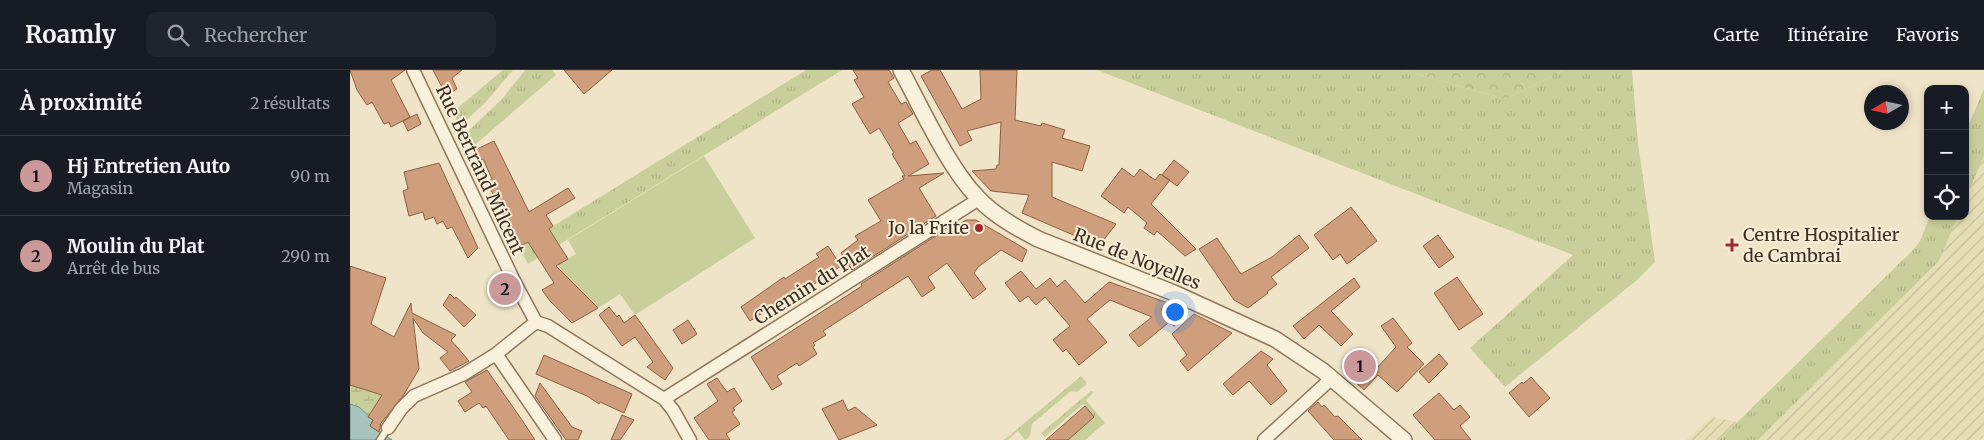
<!DOCTYPE html>
<html lang="fr">
<head>
<meta charset="utf-8">
<style>
	:root { --surface:#171b24; --page:#20242c; --text:#f1f3f6; --muted:#9ea1a6; --line:#363941; --accent:#cc999b }
	body { margin:0; font-family:Merriweather,serif; background:var(--page); color:var(--text) }
	.controls { position:absolute; right:15px; top:15px; display:grid; overflow:hidden; border-radius:10px; box-shadow:0 2px 8px #0003 }
	.controls button { width:45px; height:45px; display:grid; place-items:center; padding:0; border:0; border-bottom:1px solid var(--line); background:var(--surface); color:var(--text); font:25px sans-serif }
	.compass { position:absolute; left:1514px; top:15px; width:45px; height:45px; border-radius:50%; background:var(--surface); box-shadow:0 2px 8px #0003; rotate:261deg }
	.you { position:absolute; left:824px; top:241px; width:18px; height:18px; margin:-12px; border:4px solid #fff; border-radius:50%; background:#1a73e8; box-shadow:0 0 0 8px #1a73e833 }
	.badge { display:grid; place-items:center; width:32px; height:32px; border-radius:50%; background:var(--accent); color:#111; font-size:16px; font-weight:700 }
	.pin { position:absolute; translate:-50% -50%; border:2px solid #fff; box-shadow:0 1px 5px #0006 }
	.list { margin:0; padding:0; list-style:none }
	h2 { display:flex; justify-content:space-between; align-items:center; height:65px; margin:0; padding:0 20px; font-size:21px }
	h2 small { font-size:16px; font-weight:400; color:var(--muted) }
	.list li { display:grid; grid-template-columns:32px 1fr auto; gap:15px; align-items:center; box-sizing:border-box; height:80px; padding:0 20px; border-top:1px solid var(--line) }
	.list b { display:block; font-size:19px; white-space:nowrap }
	.list p { margin:0; font-size:16px; white-space:nowrap; color:var(--muted) }
	.list em { font-size:16px; font-style:normal; color:var(--muted) }
	.icon { flex:none; width:28px; height:28px; fill:none; stroke:currentColor; stroke-width:2; stroke-linecap:round; stroke-linejoin:round }
	.map { position:relative; flex:none; width:1634px; height:370px; overflow:hidden }
	header { display:flex; align-items:center; gap:30px; box-sizing:border-box; height:70px; padding:0 25px; background:var(--surface); border-bottom:1px solid var(--line) }
	header strong { font-size:24px }
	nav { display:flex; gap:28px; margin-inline-start:auto; font-size:18px }
	.search { width:350px; height:45px; background:var(--page); display:flex; align-items:center; gap:12px; box-sizing:border-box; padding:0 18px; border-radius:10px; color:var(--muted); font-size:19px }
	main { display:flex }
	aside { flex:1; background:var(--surface) }
	.map>svg:first-child { display:block }
	.farmland { fill:url(#farmland-furrows) }
	.grass { fill:url(#grass-tufts) }
	.forest { fill:url(#forest-crowns) }
	.wetland { fill:url(#wetland-marsh) }
	.green { fill:#c9cf9b }
	.water { fill:#a9c4bc; stroke:#6f938a }
	.building { fill:#cf9f7d; stroke:#8d5f41 }
	.lines { fill:none; stroke-linecap:round; stroke-linejoin:round }
	.service-casing { stroke:#8d765c; stroke-width:9 }
	.minor-casing { stroke:#8d765c; stroke-width:15 }
	.tertiary-casing { stroke:#8d765c; stroke-width:18 }
	.service { stroke:#faf1dc; stroke-width:6 }
	.minor { stroke:#faf1dc; stroke-width:12 }
	.tertiary { stroke:#faf1dc; stroke-width:15 }
	.poi-dot { fill:#9e2a2b; stroke:#f7eed8; stroke-width:2 }
	.labels { text-anchor:middle; stroke-width:4; stroke-linejoin:round; paint-order:stroke }
	.street-label { font-size:18px; fill:#3d2e20; stroke:#f7eed8 }
	.poi-label { font-size:18px; fill:#3d2e20; stroke:#f7eed8; text-anchor:end }
</style>
</head>
<body>
<header>
<strong>Roamly</strong>
<div class="search"><svg class="icon" aria-label="search" viewBox="0 0 24 24"><circle cx="10" cy="10" r="6"/><path d="M15 15l6 6"/></svg>Rechercher</div>
<nav><a>Carte</a><a>Itinéraire</a><a>Favoris</a></nav>
</header>
<main>
<aside>
<h2>À proximité<small>2 résultats</small></h2>
<ul class="list">
<li><span class="badge">1</span><div><b>Hj Entretien Auto</b><p>Magasin</p></div><em>90 m</em></li>
<li><span class="badge">2</span><div><b>Moulin du Plat</b><p>Arrêt de bus</p></div><em>290 m</em></li>
</ul>
</aside>
<div class="map">
<svg width="1634" height="370" viewBox="0 0 1634 370">
	<defs>
		<pattern id="farmland-furrows" width="10" height="10" patternUnits="userSpaceOnUse" patternTransform="scale(1.25)"><rect width="10" height="10" fill="#e6deb5"/><path d="M-1 1l2-2M0 10L10 0M9 11l2-2" fill="none" stroke="#c6bf9b"/></pattern>
		<pattern id="grass-tufts" width="24" height="20" patternUnits="userSpaceOnUse" patternTransform="scale(1.25)"><rect width="24" height="20" fill="#c9cf9b"/><path d="M3 7l-1-3M5 7V3M7 7l1-3M15 17l-1-3M17 17v-4M19 17l1-3" fill="none" stroke="#aeb285"/></pattern>
		<pattern id="forest-crowns" width="20" height="18" patternUnits="userSpaceOnUse" patternTransform="scale(1.25)"><rect width="20" height="18" fill="#c9cf9b"/><path d="M2 6a3 3 0 1 1 6 0M12 15a3 3 0 1 1 6 0" fill="none" stroke="#aeb285"/></pattern>
		<pattern id="wetland-marsh" width="20" height="14" patternUnits="userSpaceOnUse" patternTransform="scale(1.25)"><rect width="20" height="14" fill="#c9cf9b"/><path d="M1 5h8M5 5V1M11 12h8M15 12V8" fill="none" stroke="#aeb285"/></pattern>
	</defs>
	<rect width="100%" height="100%" fill="#f0e4c8"/>
	<path class="farmland" d="M1634,86V366L1630,370H1408L1589,191L1608,146H1615V130Z
		M1362,347L1387,352L1369,370H1336Z"/>
	<path class="grass" d="M153,0H163L136,32L109,57L103,42Z
		M175,0H202L206,5L120,79L114,65L152,29Z
		M456,0H492L178,194L169,177Z
		M747,0H1053L1155,29L1214,0H1282L1288,73L1305,192L1287,210L1155,317L1120,278L1223,185Z
		M1634,19V86L1615,130V63Z
		M1580,146H1608L1589,191L1408,370H1369L1564,179L1570,171Z
		M731,306L736,312V315L727,322L721,321L682,354L680,366L675,370L668,361L658,370H654Z
		M741,321L744,322L736,330L755,353L735,370H718L744,347L733,334L695,367L691,363Z"/>
	<path class="forest" d="M1053,0H1214L1155,29Z"/>
	<path class="wetland" d="M0,315L16,316L32,325L18,347L9,337L0,334Z"/>
	<path class="green" d="M354,86L405,168L285,245L270,224L248,238L215,206L208,195L226,184L218,170Z"/>
	<path class="water" d="M0,334L9,337L23,350L20,356L42,370H0Z"/>
	<path class="building" d="M0,0H55L41,10L60,47L41,57L39,52L34,54L22,32L17,35L7,20Z
		M83,0H112L102,8L107,19L96,25Z
		M214,0H262L234,24Z
		M503,0H539L544,8L538,12L551,34L556,32L563,44L548,53L560,74L566,71L579,94L558,106L594,103L569,118L586,146L502,200L491,183L508,170L505,166L531,151L518,130L554,109L552,106H555L542,84L544,83L529,58L520,64L502,34L514,27L504,10L508,8Z
		M582,0H590L612,39L631,29L630,0H667L665,50L691,56L692,53L715,60L712,68L740,76L732,101L702,92V127L766,154L749,176L672,143L679,125L641,121L622,101L646,99L647,95H649L651,52L617,61L622,70L610,76L571,6Z
		M67,44L71,54L58,61L53,51Z
		M144,71L179,142L218,118L225,128L196,145L203,156L199,159L218,189L206,196L248,238L222,253L200,231L192,220L204,213L178,172L169,177L137,112L142,109L133,89L130,90L125,80Z
		M824,90L839,102L827,116L812,105Z
		M89,93L128,178L118,188L102,157L97,159L93,151L87,154L84,147L75,150L73,142L59,146L53,121L58,119L54,102Z
		M772,98L784,107L790,99L805,110L810,104L820,110L801,134L846,179L835,186L807,161L804,165L794,158L797,153L778,137L774,143L751,126Z
		M1001,137L1027,171L997,194L990,184L983,190L964,165Z
		M616,150H626L677,180L672,192L651,180L628,197L624,203L636,219L623,229L597,193L578,207L585,218L572,227L558,206L473,261L476,265L463,273L465,275L463,277L467,284L449,296L447,293L427,306L432,314L422,320L401,287L512,216L511,214L595,160L596,163Z
		M949,165L959,178L921,207L927,214L917,222L918,223L898,238L884,230L849,179L867,168L891,204L922,187Z
		M1088,165L1104,187L1089,198L1073,176Z
		M478,176L491,196L446,226L444,223L400,251L391,237L434,207L435,209L469,187L466,184Z
		M0,196L36,208L21,254L44,267L61,233L62,243L106,265L101,270L119,291L100,301L90,288L98,282L73,263L63,248L69,299L53,326L31,353L29,362L20,356L23,350L18,347L32,325L0,315Z
		M671,201L686,219L700,208L707,217L715,210L735,233L759,212L818,233L811,239L825,256L818,253L789,277L779,265L802,247L760,230L737,249L757,272L729,295L716,279L713,282L703,270L720,256L695,227L686,235L678,226L670,232L655,213Z
		M1107,207L1133,244L1109,260L1084,223Z
		M1004,208L1010,217L981,241L1003,264L991,276L969,255L954,269L943,256Z
		M100,224L105,229L106,227L126,245L114,257L93,235Z
		M259,237L267,247L269,245L274,253L285,245L295,259L323,298L315,310L297,297L303,292L285,267L272,276L249,245Z
		M844,244L882,263L838,301L830,291L837,285L822,264Z
		M1043,248L1062,273L1057,277L1074,294L1047,322L1028,305L1014,320L1004,311L1019,295L1025,300L1046,277L1031,256Z
		M338,250L347,264L332,274L323,260Z
		M911,281L923,289L917,295L937,321L921,335L899,311L883,325L873,314Z
		M1089,284L1098,294L1079,313L1069,302Z
		M194,285L282,324L274,343L250,332L249,334L237,326L186,304Z
		M137,300L172,350L185,370H159L136,336L133,338L129,333L115,342L108,331L122,322L115,312Z
		M1181,307L1200,328L1179,347L1159,323L1172,312L1173,314Z
		M367,308L377,322L384,318L392,331L383,338L385,340L382,342L390,354L376,364L380,370H359L344,348L368,331L357,314Z
		M190,313L222,357L232,361L228,370H216L185,326Z
		M1089,323L1104,340L1110,335L1120,347L1110,356L1121,370H1085L1063,345Z
		M493,330L498,341L505,337L527,355L489,370L472,339Z
		M968,332L972,337L974,335L985,347L988,346L1012,370H984L958,341Z
		M735,336L744,347L718,370H696Z
		M272,345L284,350L270,370H261Z"/>
	<g class="lines">
		<defs>
			<path id="service" d="M30,370L38,358"/>
			<path id="minor" d="M63,0L165,213L186,252L198,256L314,329L323,340L340,370
				M146,284L205,370
				M314,329L629,129
				M38,358L51,339L64,326L114,304L146,284L186,252
				M914,370L982,308"/>
			<path id="tertiary" d="M551,0C572,39 598,97 628,128C645,146 667,158 688,169L824,223L925,269L973,301L1054,370"/>
		</defs>
		<use href="#service" class="service-casing"/>
		<use href="#minor" class="minor-casing"/>
		<use href="#tertiary" class="tertiary-casing"/>
		<use href="#service" class="service"/>
		<use href="#minor" class="minor"/>
		<use href="#tertiary" class="tertiary"/>
	</g>
	<g class="poi-dot">
		<circle cx="629" cy="158" r="5"/>
		<path d="M1379.5 167.5h5v5h5v5h-5v5h-5v-5h-5v-5h5z"/>
	</g>
	<g class="labels">
		<g class="street-label">
			<text transform="translate(130 100) rotate(65)" y="6">Rue Bertrand Milcent</text>
			<text transform="translate(787 189) rotate(22)" y="6">Rue de Noyelles</text>
			<text transform="translate(462 215) rotate(-32)" y="6">Chemin du Plat</text>
		</g>
		<g class="poi-label">
			<text x="619" y="164">Jo la Frite</text>
			<text x="1393" y="171" text-anchor="start">Centre Hospitalier<tspan x="1393" dy="21">de Cambrai</tspan></text>
		</g>
	</g>
</svg>
<div class="controls">
<button>+</button>
<button>−</button>
<button><svg class="icon" aria-label="locate" viewBox="0 0 24 24"><circle cx="12" cy="12" r="6"/><path d="M12 2v4M12 18v4M2 12h4M18 12h4"/></svg></button>
</div>
<svg class="compass" viewBox="-18 -18 36 36"><path d="M0-13l5 13h-10z" fill="#e53935"/><path d="M0 13l5-13h-10z" fill="#9ea1a6"/></svg>
<div class="you"></div>
<div class="pin badge" style="left:1010px;top:296px">1</div>
<div class="pin badge" style="left:155px;top:219px">2</div>
</div>
</main>
</body>
</html>
